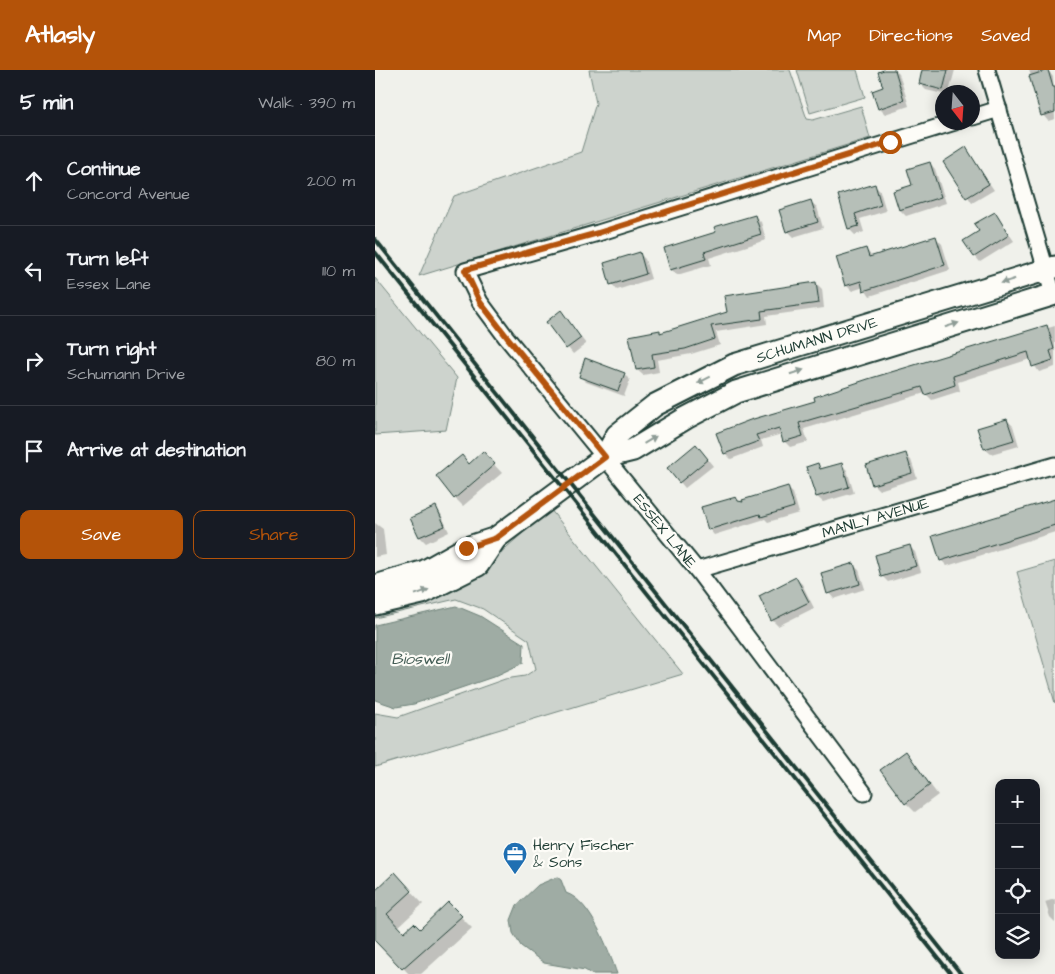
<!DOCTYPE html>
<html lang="en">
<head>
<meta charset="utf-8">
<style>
	:root { --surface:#171b24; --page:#242831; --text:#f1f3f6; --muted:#9ea1a6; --line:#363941; --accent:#b45309 }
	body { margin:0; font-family:"Architects Daughter",sans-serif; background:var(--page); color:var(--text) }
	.controls { position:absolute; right:15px; bottom:15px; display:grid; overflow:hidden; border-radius:10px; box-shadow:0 2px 12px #0003 }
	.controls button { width:45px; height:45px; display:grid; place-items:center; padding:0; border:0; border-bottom:1px solid var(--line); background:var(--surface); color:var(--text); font:25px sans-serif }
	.compass { position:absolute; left:560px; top:15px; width:45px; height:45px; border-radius:50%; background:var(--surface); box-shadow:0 2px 12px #0003; rotate:163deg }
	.stop { position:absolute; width:15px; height:15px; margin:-11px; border:4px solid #b45309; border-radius:50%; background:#fff }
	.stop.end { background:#b45309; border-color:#fff; box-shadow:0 1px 5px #0008 }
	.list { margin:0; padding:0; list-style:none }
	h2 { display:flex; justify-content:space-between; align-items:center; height:65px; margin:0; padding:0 20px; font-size:21px }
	h2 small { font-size:16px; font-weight:400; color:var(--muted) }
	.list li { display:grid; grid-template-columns:32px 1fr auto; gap:15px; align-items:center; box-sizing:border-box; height:90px; padding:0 20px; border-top:1px solid var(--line) }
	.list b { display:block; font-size:19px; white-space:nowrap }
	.list p { margin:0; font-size:16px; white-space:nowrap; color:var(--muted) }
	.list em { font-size:16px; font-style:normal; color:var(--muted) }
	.actions { display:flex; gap:10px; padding:15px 20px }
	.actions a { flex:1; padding:11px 0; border:1px solid var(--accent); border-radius:10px; text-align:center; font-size:18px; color:var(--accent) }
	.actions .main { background:var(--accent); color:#fff }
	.icon { flex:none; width:28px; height:28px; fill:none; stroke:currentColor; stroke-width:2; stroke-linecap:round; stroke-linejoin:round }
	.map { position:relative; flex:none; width:680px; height:904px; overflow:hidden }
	header { display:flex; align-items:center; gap:30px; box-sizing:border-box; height:70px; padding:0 25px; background:var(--accent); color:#fff }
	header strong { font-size:24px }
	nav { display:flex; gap:28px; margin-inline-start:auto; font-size:18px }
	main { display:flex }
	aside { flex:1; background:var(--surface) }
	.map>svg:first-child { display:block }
	.green { fill:#cdd3cd; stroke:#768880 }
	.water { fill:#9faca4; stroke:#6c8077 }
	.shadow { fill:#0003 }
	.building { fill:#b6bfb8; stroke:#1f3d34 }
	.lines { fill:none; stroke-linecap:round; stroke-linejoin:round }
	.street-casing { stroke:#1f3d34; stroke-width:19 }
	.secondary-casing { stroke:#1f3d34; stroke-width:25 }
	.street { stroke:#fdfcf7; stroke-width:15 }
	.secondary { stroke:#fdfcf7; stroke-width:21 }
	.rail { stroke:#1f3d34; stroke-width:4 }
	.oneway { fill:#8e9c96 }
	.route { stroke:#b45309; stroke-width:6 }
	.labels { text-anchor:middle; stroke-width:4.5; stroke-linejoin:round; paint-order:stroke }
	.street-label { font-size:15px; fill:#1f3d34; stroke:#fdfcf7 }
	.poi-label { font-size:15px; fill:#1f3d34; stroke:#fdfcf7; text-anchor:start }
	.water-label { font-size:16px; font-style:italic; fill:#455e56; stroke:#fdfcf7 }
</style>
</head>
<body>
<header>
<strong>Atlasly</strong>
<nav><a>Map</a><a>Directions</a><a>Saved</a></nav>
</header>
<main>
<aside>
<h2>5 min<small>Walk · 390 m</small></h2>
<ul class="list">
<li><svg class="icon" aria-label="ahead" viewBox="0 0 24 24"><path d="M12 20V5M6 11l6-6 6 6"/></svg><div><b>Continue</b><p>Concord Avenue</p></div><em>200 m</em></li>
<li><svg class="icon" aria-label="left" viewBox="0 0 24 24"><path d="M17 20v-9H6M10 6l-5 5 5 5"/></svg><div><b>Turn left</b><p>Essex Lane</p></div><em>110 m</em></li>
<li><svg class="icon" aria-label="right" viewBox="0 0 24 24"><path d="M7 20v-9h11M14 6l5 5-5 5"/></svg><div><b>Turn right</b><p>Schumann Drive</p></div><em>80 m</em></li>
<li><svg class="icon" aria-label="arrive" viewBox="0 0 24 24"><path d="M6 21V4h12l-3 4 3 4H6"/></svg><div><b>Arrive at destination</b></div></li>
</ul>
<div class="actions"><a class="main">Save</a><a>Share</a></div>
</aside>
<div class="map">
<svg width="680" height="904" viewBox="0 0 680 904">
	<rect width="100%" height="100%" fill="#f0f1eb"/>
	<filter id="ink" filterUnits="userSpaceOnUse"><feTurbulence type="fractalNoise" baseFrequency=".02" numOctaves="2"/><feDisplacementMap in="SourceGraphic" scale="10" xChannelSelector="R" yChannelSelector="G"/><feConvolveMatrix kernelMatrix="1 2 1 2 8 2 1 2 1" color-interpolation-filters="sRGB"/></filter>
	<g filter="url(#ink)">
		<path class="green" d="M214,0H415L432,49L438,50L486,36L495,68L44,206L79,126L206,82L221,33Z
			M422,0H482L490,27L435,43Z
			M0,208L82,308L71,360L0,365Z
			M175,439L308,604L0,697V643L23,647L130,609L150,606L161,599L154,570L108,539L81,529L0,548V540L98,507Z
			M680,491V633L642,502Z"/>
		<path class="water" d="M81,536L105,546L149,574L148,593L118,607L39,634L21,637L0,630V555Z
			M182,807L186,810L191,823C216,831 234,881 242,904H216L210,900L169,893L146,876L138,863L136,850L142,835L163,815Z"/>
		<path class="shadow" d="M514,0H520L524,4L534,36L510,44L504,38Z
			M548,0H580L574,22L568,24L551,20L545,14Z
			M654,0H673L678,7L680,49L673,51L668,45Z
			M591,79L619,120L597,133L570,92Z
			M555,93L560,99L571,133L531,146L525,140L519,122L539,116Z
			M499,115L505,121L511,141L485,149L489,162L480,165L474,159L464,126Z
			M436,132L442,137L448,158L418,167L412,161Z
			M620,143L639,171L605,192L600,186Z
			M380,146L386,152L391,170L334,188L336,195L302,205L296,199L342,163Z
			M561,168L567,174L575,200L495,226L489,217L477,221L471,215L491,179L497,187Z
			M264,183L270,189L276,209L242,220L237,214Z
			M441,213L447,219L449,238L391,246L392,254L341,262L345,275L316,284L282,290L284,302L268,305L262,300L284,262L286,264Z
			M186,242L211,274L198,284L172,252Z
			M680,256V297L664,302L655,289L583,312L585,321L557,330L550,323L429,359L433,372L415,377L409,371L407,364L386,370L388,377L356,389L350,383L343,363L441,332L493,310Z
			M249,304L255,310L249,326L211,312L205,306Z
			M632,350L638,356L644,376L616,384L610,379L604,359Z
			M327,382L338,396L310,418L305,412Z
			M108,383L127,403L88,436L80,428L87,387L95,395Z
			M530,385L536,390L542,408L504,420L498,414Z
			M443,394L448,400L466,394L472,400L479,423L448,432L442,427Z
			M412,418L418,423L424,443L393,452L390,449L339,465L334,459L361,428L366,433Z
			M680,430V462L572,496L566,490Z
			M61,438L66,444L74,462L51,473L45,467L37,448Z
			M0,453L8,459L11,485L0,487Z
			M534,476L540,482L546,502L513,512L507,506Z
			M478,495L484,500L490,519L459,529L454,523Z
			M421,509L427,514L439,538L403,556L397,550L385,527Z
			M531,683L563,725L540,742L531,733Z
			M31,816L48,834L23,857L30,863L45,860L73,834L97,858L46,904H34L0,869V823Z
			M680,829V852L675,847L670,832Z"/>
		<path class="building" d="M509,0H520L529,30L503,39L497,21L508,17L503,2Z
			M547,0H573L568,20L544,14Z
			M673,0L678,17H680V42L666,46L654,6Z
			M591,77L614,114L591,128L568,92Z
			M555,92L566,127L524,140L518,121L537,115L532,99Z
			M500,114L506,135L480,144L484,156L473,159L463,125Z
			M436,130L443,152L411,162L404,140Z
			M620,142L634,165L599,187L588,171L604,161L599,154Z
			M380,145L386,164L329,182L331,189L295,200L289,178L341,162L339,157Z
			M561,166L570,195L488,221L486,211L470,216L461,187L491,178L494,187Z
			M265,182L271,204L235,215L229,193Z
			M441,212L444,233L386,241L387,249L336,256L340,269L310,279L277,284L279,297L261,300L254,266L285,260V263L352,242L349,226Z
			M186,240L206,268L191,279L171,252Z
			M672,255L679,279L675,281L678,290L657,297L653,282L578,306L580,315L550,325L547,317L424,353L428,366L408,372L404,358L381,365L384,371L349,384L341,363L375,350L440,331L439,327L493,309Z
			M210,288L250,303L243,321L204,307Z
			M632,349L639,370L609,379L602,358Z
			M321,374L333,389L304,413L292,398Z
			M108,381L120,394L79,429L61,406L87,385L94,394Z
			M531,383L537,403L497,415L491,395Z
			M443,393L445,399L467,393L474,417L441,427L431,397Z
			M413,416L419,437L386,447L385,444L333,460L326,437L361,427L363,431L368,432L367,430Z
			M680,429V455L565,491L557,466Z
			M61,436L70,456L44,467L35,448Z
			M535,475L541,496L506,507L500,485Z
			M479,493L485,514L452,524L446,503Z
			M421,507L434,532L396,551L384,526Z
			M531,681L555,715L530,734L505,700Z
			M20,802L37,821L12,844L29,862L39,853L45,859L73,832L87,846L27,899L0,871V821Z"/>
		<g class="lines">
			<defs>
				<g id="street">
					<path d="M612,0L678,224"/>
					<path d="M598,47L624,39"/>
					<path id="s1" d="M322,500L680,395"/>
					<path d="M489,723L322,500L131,267L105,232L90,201L223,163L580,52"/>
				</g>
				<g id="secondary">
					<path d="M230,387L258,380L311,348L361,322L680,224"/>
					<path id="s2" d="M0,516L50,501L91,478L121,468L230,387L242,365L280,335L359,295L680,197"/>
					<path d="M0,534L47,523L103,495L121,468"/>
				</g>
			</defs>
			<use href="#street" class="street-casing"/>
			<use href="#secondary" class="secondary-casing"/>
			<use href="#street" class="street"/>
			<use href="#secondary" class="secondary"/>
			<path class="rail" d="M0,169L586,904
				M0,182L576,904"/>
		</g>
		<defs><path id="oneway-solid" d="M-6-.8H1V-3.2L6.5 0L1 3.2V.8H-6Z" transform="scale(1.25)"/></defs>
		<g class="oneway">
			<use href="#oneway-solid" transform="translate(633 211) rotate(163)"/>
			<use href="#oneway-solid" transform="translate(577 255) rotate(-17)"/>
			<use href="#oneway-solid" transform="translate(422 302) rotate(-18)"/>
			<use href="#oneway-solid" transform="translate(329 310) rotate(153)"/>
			<use href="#oneway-solid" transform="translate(275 370) rotate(-31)"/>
			<use href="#oneway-solid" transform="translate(47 522) rotate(-20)"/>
		</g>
	</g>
	<g class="lines" filter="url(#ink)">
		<path class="route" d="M91,478L121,468L230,387L132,267L105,232L90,200L223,163L515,72"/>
	</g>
	<defs>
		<symbol id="office-pin" viewBox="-11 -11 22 30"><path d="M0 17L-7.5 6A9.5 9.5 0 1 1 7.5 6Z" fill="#1f6fb2" stroke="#fdfcf7"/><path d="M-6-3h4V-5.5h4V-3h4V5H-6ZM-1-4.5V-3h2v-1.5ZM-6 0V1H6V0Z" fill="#fff"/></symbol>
	</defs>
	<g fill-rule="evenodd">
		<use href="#office-pin" x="126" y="770" width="28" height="38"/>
	</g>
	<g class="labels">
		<g class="street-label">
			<text dy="5" stroke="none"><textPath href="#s2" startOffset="515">SCHUMANN DRIVE</textPath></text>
			<text dy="5" stroke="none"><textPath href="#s1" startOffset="186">MANLY AVENUE</textPath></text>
			<text transform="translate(290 461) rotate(51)" y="5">ESSEX LANE</text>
		</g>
		<g class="poi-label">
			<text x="158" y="780">Henry Fischer<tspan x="158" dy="17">&amp; Sons</tspan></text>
		</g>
		<g class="water-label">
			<text x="45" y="594">Bioswell</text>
		</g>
	</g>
</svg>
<div class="controls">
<button>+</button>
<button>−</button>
<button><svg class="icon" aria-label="locate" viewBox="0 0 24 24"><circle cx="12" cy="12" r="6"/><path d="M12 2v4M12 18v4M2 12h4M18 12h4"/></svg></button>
<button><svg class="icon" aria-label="layers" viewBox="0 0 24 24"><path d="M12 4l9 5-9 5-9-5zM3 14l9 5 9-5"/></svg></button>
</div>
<svg class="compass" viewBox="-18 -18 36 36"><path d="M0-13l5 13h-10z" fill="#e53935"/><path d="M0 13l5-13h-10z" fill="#9ea1a6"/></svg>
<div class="stop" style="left:515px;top:72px"></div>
<div class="stop end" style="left:91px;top:478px"></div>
</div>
</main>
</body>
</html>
